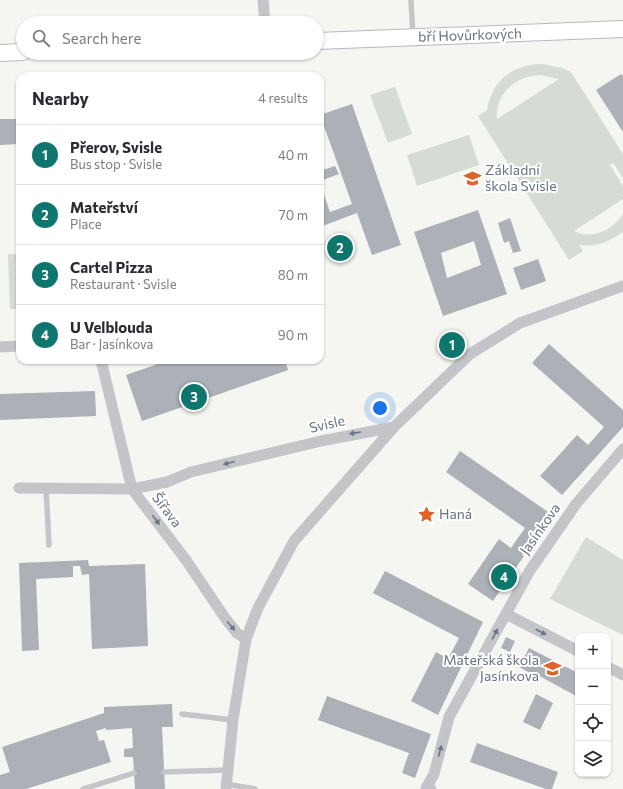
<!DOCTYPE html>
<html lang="en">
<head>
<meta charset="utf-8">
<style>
	:root { --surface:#fff; --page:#f7f7f7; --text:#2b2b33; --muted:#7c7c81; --line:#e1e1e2; --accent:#0f766e }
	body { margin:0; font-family:Commissioner,sans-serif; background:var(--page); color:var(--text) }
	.controls { position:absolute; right:12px; bottom:12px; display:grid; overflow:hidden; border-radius:8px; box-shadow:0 1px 3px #0004 }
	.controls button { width:36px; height:36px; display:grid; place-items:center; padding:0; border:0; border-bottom:1px solid var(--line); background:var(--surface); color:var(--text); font:20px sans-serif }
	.you { position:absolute; left:380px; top:408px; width:14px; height:14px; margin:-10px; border:3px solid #fff; border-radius:50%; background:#1a73e8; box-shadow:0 0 0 6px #1a73e833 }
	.badge { display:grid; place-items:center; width:26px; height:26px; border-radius:50%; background:var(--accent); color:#fff; font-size:13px; font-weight:700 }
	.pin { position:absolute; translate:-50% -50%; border:2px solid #fff; box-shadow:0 1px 4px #0006 }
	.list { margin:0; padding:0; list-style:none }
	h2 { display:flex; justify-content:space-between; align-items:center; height:52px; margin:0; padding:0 16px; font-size:17px }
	h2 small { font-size:13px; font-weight:400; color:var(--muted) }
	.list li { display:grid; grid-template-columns:26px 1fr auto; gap:12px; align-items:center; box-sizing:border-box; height:60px; padding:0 16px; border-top:1px solid var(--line) }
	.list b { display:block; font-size:15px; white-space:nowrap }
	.list p { margin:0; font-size:13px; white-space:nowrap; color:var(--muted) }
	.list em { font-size:13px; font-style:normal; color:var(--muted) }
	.icon { flex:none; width:22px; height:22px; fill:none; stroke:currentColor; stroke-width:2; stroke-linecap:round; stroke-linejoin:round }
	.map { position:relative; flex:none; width:623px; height:789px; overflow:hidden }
	.search { position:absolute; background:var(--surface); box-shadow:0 1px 3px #0004; left:16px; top:16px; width:308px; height:44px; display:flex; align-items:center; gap:10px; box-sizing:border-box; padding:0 14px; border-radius:22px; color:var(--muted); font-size:15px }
	.panel { position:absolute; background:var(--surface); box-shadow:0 1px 3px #0004; left:16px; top:72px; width:308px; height:292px; border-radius:12px }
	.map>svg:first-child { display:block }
	.green { fill:#d5dcd3; fill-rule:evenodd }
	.building { fill:#abb1b7; fill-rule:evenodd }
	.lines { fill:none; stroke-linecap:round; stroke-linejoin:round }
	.secondary-casing { stroke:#b5b9be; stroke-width:18 }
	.service { stroke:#c3c5c9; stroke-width:5.5 }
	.minor { stroke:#c3c5c9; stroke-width:11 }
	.secondary { stroke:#fff; stroke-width:16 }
	.oneway { fill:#6a7686 }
	.labels { text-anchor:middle; stroke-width:4; stroke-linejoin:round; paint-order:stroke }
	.street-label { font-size:14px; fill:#657282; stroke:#fff }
	.poi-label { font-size:14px; fill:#657282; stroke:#fff; text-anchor:start }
</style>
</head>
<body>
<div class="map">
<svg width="623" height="789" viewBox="0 0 623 789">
	<rect width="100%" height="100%" fill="#f5f5f1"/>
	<path class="green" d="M542,64L562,68L571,72L623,154V178L613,163L610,165L623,186V199L574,231C593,240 613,230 623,214V232C609,242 596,247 579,245L583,251L569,260L478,116L487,110C492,80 512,65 542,64ZM540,75L559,79L497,119C495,93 516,76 540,75Z
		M395,87L412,134L388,143L370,95Z
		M469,135L479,165L417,186L407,155Z
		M8,254H20V309H10Z
		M586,537L623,560V635L550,599Z"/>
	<path class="building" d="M621,74L623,76V132L596,90Z
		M352,104L401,245L372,255L357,213L320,227V183L330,212L352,204L320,115Z
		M0,119H20V144L0,145Z
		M335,166L339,174L320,181V171Z
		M478,210L507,294L443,316L414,232ZM474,241L481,265L447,278L441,253Z
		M510,218L521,251L513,253L509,241L504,243L498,223Z
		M538,259L546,281L521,290L513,268Z
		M549,344L623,410V427L562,495L540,476L577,435L588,445L604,427L532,363Z
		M169,360H285L288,370L142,421L126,375Z
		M95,391L96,416L0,420V394Z
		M460,451L551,514L522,555L524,556L493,601L468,584L499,539L511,548L525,528L446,472Z
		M88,560L89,566L145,564L148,646L92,649L89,574L82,575L80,566H73V577L36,579L39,650L22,651L19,563Z
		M385,571L483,622L438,715L411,701L436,652L448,659L459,638L373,593Z
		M506,637L515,641L510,652L501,648Z
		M529,648L578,673V697L532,672L530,673L519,667Z
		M536,694L553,703L540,730L523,722Z
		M327,696L431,734L415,778L402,773L409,753L318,720Z
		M172,704L173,727H162L165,789H135L133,757H124V749L133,748L132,728L106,730V728L96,731L99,741L104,740L111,762L26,789H0V775L10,772L2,747L104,713V707Z
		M477,743L558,772L552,789H546L470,762Z"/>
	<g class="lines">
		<defs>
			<path id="secondary" d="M317,41L623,29
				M0,53L23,52"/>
		</defs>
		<use href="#secondary" class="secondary-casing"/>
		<path class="service" d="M411,0L413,36
			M46,488L49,545
			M182,714L233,720
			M164,772L228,770
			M226,784L255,789
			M83,789L134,773"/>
		<path class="minor" d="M263,0L265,23
			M0,347L20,346
			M101,360L132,489L186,560L225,618L237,633L246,639
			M19,488L132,489L167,482L191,472L321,441L394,427
			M506,614L578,651
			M608,667L623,675
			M226,789L233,720L246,639L258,608L294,541L394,427L470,354L520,323L623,286
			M431,789L426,788L434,774L449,717L529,572L576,504L623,449"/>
		<use href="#secondary" class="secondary"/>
	</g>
	<defs><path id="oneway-solid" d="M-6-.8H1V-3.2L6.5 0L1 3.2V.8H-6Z"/></defs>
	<g class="oneway">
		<use href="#oneway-solid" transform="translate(355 433) rotate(171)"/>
		<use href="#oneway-solid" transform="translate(229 463) rotate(166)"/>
		<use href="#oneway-solid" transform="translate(156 520) rotate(53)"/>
		<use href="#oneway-solid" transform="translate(231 626) rotate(50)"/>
		<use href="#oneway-solid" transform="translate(541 632) rotate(28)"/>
		<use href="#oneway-solid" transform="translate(495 634) rotate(-62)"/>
		<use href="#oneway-solid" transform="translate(440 751) rotate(-75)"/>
	</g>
	<defs>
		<symbol id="school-bare" viewBox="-9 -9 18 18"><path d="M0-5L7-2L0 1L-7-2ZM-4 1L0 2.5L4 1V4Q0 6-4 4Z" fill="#de6429" stroke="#fff" stroke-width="2.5" paint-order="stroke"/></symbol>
		<symbol id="sight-bare" viewBox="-9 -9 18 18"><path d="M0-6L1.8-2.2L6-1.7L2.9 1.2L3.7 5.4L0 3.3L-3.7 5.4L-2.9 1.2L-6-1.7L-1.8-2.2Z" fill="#de6429" stroke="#fff" stroke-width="2.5" paint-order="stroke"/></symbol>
	</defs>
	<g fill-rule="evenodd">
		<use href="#school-bare" x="460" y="166" width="25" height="25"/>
		<use href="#sight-bare" x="414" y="502" width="25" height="25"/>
		<use href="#school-bare" x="540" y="656" width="25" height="25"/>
	</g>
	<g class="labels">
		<g class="street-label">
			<text transform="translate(470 35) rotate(-2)" y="5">bří Hovůrkových</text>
			<text transform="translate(327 424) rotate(-13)" y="5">Svisle</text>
			<text transform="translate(167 510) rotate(53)" y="5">Šířava</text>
			<text transform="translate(540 529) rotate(-55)" y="5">Jasínkova</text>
		</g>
		<g class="poi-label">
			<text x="485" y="175">Základní<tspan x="485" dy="16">škola Svisle</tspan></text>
			<text x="439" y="519">Haná</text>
			<text x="539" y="665" text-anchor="end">Mateřská škola<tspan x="539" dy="16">Jasínkova</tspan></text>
		</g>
	</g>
</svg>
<div class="controls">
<button>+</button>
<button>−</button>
<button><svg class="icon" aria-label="locate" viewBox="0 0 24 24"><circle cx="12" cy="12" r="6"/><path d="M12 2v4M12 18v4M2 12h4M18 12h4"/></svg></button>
<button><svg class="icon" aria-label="layers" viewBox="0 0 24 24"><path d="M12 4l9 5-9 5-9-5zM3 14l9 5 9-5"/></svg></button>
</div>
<div class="you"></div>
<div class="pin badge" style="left:452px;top:345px">1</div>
<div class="pin badge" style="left:340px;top:248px">2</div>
<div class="pin badge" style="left:194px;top:397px">3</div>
<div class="pin badge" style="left:504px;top:577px">4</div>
<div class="search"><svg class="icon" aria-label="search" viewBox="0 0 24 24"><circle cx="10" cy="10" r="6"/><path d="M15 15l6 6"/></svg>Search here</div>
<section class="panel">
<h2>Nearby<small>4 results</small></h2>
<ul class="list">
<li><span class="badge">1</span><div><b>Přerov, Svisle</b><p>Bus stop · Svisle</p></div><em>40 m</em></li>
<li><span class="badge">2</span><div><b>Mateřství</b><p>Place</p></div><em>70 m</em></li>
<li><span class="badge">3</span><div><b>Cartel Pizza</b><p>Restaurant · Svisle</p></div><em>80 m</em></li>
<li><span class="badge">4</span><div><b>U Velblouda</b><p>Bar · Jasínkova</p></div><em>90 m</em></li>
</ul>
</section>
</div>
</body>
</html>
